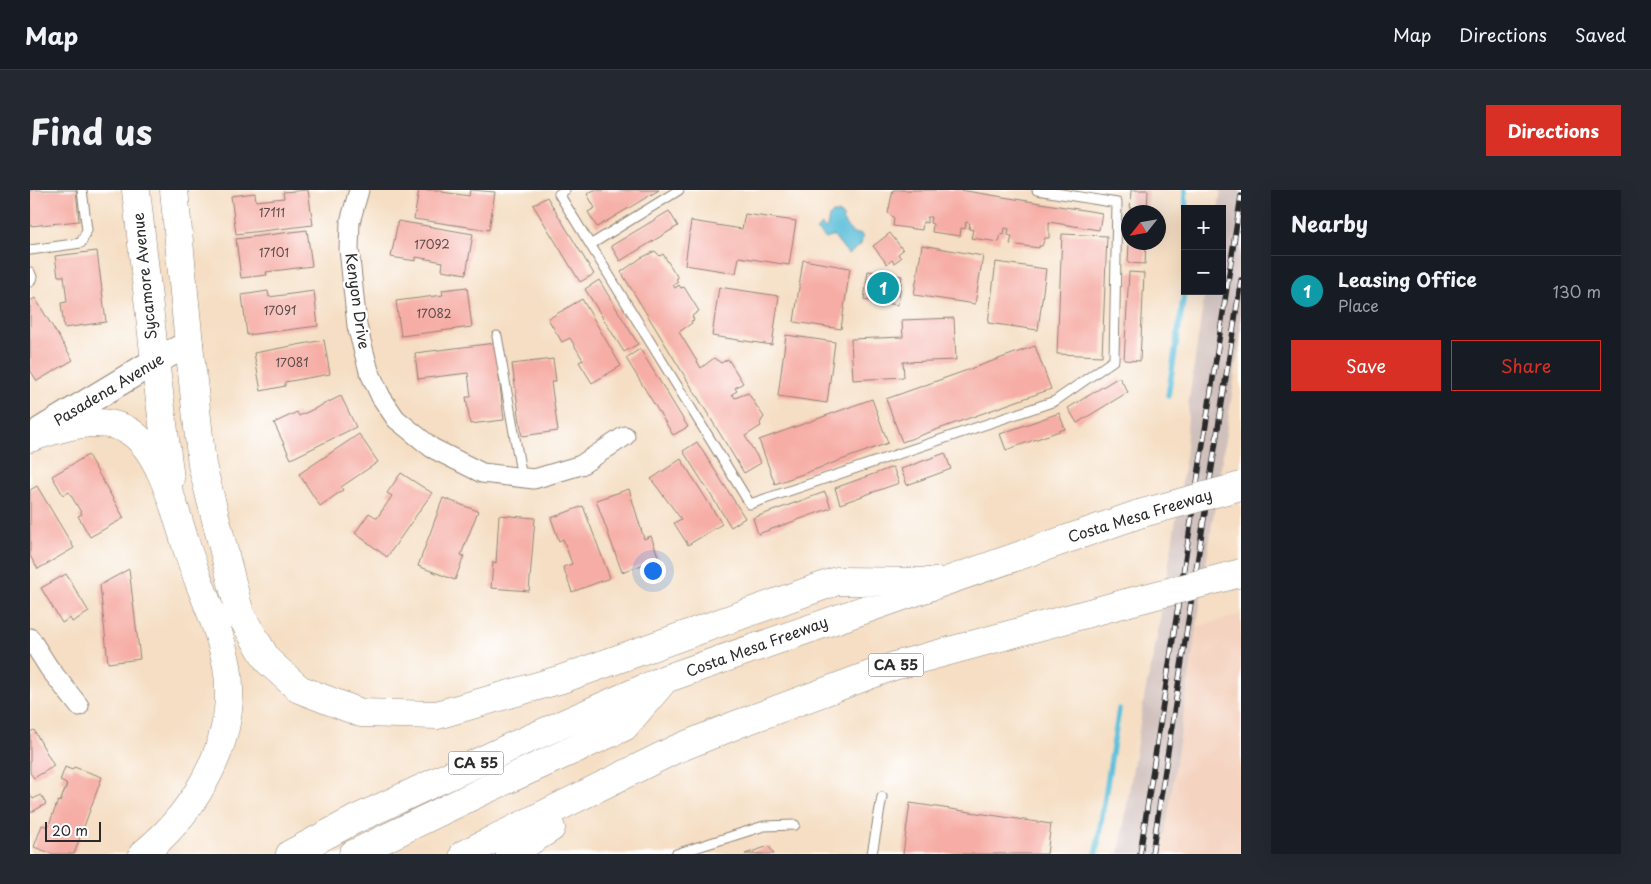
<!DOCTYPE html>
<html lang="en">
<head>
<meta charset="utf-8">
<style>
	:root { --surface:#171b24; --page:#242831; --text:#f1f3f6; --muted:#9ea1a6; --line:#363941; --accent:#d93025 }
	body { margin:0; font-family:"Playpen Sans",sans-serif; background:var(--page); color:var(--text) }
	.controls { position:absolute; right:15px; top:15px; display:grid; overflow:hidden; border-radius:0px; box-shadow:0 5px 20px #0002 }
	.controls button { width:45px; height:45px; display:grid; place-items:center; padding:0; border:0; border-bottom:1px solid var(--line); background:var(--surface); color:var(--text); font:25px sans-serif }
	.compass { position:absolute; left:1091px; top:15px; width:45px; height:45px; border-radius:50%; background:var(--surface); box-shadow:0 5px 20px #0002; rotate:239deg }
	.scale { position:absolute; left:15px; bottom:12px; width:56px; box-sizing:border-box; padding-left:5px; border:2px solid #2b2b2b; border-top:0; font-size:14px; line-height:18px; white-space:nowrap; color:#2b2b2b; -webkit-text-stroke:4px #fff; paint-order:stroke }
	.you { position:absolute; left:622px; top:380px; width:18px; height:18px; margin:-12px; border:4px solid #fff; border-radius:50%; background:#1a73e8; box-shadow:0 0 0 8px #1a73e833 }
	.badge { display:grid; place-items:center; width:32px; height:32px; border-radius:50%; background:var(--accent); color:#fff; font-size:16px; font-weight:700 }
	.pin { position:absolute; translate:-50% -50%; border:2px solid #fff; box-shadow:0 1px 5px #0006 }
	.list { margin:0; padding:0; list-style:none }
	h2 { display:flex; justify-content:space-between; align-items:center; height:65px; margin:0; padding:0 20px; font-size:21px }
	h2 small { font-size:16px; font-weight:400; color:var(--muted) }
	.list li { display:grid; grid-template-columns:32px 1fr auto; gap:15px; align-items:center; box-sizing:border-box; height:70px; padding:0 20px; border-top:1px solid var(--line) }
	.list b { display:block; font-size:19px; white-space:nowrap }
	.list p { margin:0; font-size:16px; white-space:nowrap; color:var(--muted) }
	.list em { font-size:16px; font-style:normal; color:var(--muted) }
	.actions { display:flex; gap:10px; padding:15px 20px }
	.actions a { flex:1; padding:11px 0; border:1px solid var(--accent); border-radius:0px; text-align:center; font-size:18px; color:var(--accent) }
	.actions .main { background:var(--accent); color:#fff }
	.map { position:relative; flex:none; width:1211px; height:664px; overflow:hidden; border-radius:0px }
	header { display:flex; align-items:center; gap:30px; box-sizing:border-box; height:70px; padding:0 25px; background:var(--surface); border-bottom:1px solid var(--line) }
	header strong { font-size:24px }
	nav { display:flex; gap:28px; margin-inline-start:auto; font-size:18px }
	.intro { display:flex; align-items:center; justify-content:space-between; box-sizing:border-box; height:120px; padding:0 30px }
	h1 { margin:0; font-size:35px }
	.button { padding:12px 22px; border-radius:0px; background:var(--accent); color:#fff; font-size:18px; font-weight:700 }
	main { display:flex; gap:30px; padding:0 30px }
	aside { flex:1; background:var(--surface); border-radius:0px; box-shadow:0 5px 20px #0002 }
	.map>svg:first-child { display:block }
	.built { fill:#f4d3c0 }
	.industrial { fill:#d0c0bc }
	.water { fill:#5abed9; stroke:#427482 }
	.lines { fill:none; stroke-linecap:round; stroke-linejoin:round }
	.stream { stroke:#5abed9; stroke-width:5.5 }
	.building { fill:#f6ada5 }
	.service-casing { stroke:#908477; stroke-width:11 }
	.minor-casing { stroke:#908477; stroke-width:21 }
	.secondary-casing { stroke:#908477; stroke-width:28 }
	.primary-casing { stroke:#908477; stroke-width:29 }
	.motorway-casing { stroke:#908477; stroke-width:29 }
	.service { stroke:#fff; stroke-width:9 }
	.minor { stroke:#fff; stroke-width:19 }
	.secondary { stroke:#fff; stroke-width:26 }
	.primary { stroke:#fff; stroke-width:28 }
	.motorway { stroke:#fff; stroke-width:28 }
	.rail-casing { stroke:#2b2b2b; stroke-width:5.5 }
	.rail { stroke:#fff; stroke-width:4; stroke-dasharray:11; stroke-linecap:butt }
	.motorway-bridge-casing { stroke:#908477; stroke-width:29; stroke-linecap:butt }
	.motorway-bridge { stroke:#fff; stroke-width:28 }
	.labels { text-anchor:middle; stroke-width:5; stroke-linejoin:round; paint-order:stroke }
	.number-label { font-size:12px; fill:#5e4c4a }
	.shield { fill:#fff; stroke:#6b6b6b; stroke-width:1 }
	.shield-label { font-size:14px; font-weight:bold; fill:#2b2b2b }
	.street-label { font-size:15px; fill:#2b2b2b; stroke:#fff }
</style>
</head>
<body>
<header>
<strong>Map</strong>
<nav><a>Map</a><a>Directions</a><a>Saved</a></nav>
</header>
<div class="intro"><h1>Find us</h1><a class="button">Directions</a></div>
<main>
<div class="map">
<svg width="1211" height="664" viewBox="0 0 1211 664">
	<rect width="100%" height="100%" fill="#fff"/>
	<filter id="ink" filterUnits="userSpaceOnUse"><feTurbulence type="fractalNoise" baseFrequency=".02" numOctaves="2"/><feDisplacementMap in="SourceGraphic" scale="10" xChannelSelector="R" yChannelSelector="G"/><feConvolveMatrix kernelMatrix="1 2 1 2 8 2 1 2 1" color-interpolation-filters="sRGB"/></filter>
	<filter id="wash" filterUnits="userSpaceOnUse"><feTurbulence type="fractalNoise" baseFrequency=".0096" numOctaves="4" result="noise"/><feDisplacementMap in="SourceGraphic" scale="20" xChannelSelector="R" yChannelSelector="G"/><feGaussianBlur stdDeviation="1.12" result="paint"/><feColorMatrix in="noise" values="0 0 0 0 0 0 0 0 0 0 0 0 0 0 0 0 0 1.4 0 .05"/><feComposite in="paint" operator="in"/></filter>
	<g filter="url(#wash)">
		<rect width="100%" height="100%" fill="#f5dec3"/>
		<path class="built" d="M1211,425V664H1132L1166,437Z"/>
		<path class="industrial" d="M1191,0H1211V144L1132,664H1089L1115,503L1127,448L1155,273L1159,209L1175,101H1192V19H1188Z"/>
		<path class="water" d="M803,23H808L814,28L812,30L823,44H831L833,48L830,56L818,64L804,46L796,49L786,40L792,35L795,39L797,37L799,27Z"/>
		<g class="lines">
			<path class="stream" d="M1155,0L1156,19
				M1138,206L1155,98
				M1066,664L1089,519"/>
		</g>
		<g id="blocks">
			<path class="building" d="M0,0H46L49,31L0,36Z
				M278,0L283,35L206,44L201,6L225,3L226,11L254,8L253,2Z
				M389,0H412V2L439,6L440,0L465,2L459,40L384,29Z
				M564,0H629L567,37L558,22L565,18L557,4Z
				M863,0H930L1072,23L1069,40L1019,32V48H1015L1012,56H1009V58L980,54L982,46L978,45L979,39L975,38L974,45L971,44L969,52L941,48L943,40L939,39L940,33L936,32L935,39L931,38L930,46L902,42L903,34L900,33L901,27H897V33L893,32L892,40L863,36L864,28L858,23Z
				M1101,0H1118L1117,22H1100Z
				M517,7L564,84L550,92L503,15Z
				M639,21L648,36L590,71L581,56Z
				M715,24L766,31L759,75L709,67L706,83L655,75L661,31L712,39Z
				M368,31L443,44L436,84L412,80L413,72L386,67V71L361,67Z
				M277,40L282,76L236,82L237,85L211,88L206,49Z
				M860,43L873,60L868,64L871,68L864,73L862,70L857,74L843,56Z
				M1032,44L1077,46L1072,166L1027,164Z
				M1099,52H1116L1115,74L1098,73Z
				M892,55L953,66L945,114L884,105Z
				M67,61L76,132L34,138L31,113L37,112L34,86H28L25,66Z
				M625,61L630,66L633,64L648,88L646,89L648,92L643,95L645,98L649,95L651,98L654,97L669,121L662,126L664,130L661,131L662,133L649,142L671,178L684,168L691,173L698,169L713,193L705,198L707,201L702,204L705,208L718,203L734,227L730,233L731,236L715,246L731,273L714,283L591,82L611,68Z
				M773,70L820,78L811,139L764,132Z
				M966,72L1016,79L1008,140L958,133Z
				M838,81L872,86L868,115L834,110Z
				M1099,82L1114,83L1110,171L1094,170Z
				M569,90L608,154L594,162L555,99Z
				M437,97L442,137L371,146L366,111L413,105L412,100Z
				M689,97L749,106L742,155L682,146Z
				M238,101L239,107L284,101L288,136L217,145L212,105Z
				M5,108L43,170L7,191L0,180V111Z
				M552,109L591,176L562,193L549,172L553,170L540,148L532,152L518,129Z
				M924,128L926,170L873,172L874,187L823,190L821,149L873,147L872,130Z
				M756,145L805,152L797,213L748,206Z
				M294,150L300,184L255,192V196L231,201L224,163Z
				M465,153L474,230L440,234L436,207H441L438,183L388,189L385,163Z
				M1005,156L1021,199L872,252L856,209Z
				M610,159L658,237L643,245L596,168Z
				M523,169L526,191L521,192L528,241L492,246L482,174Z
				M1089,187L1098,202L1047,233L1038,218Z
				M311,206L326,237L261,269L244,233L267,222L269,226Z
				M842,209L858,253L745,294L729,250Z
				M1029,223L1035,239L976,260L970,244Z
				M329,244L348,272L311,297L313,300L290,316L269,284Z
				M667,252L715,328L701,337L653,261Z
				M915,263L921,279L877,295L871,279Z
				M58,265L94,328L60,347L48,326L52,324L39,302L33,305L22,286Z
				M651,269L692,334L658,355L644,333L651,329L621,289Z
				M863,277L869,293L810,314L805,298Z
				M371,283L402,303L357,367L325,343L339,323L347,328L362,306L357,303Z
				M7,296L44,358L8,379L0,366V300Z
				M599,299L614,349L621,346L629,369L592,382L566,310Z
				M795,302L801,318L728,344L723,328Z
				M413,308L448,321L431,365L434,366L425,390L388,376Z
				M553,316L580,388L542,402L533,377L542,374L533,349L529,351L521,328Z
				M469,325L505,328L499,401L461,398L463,372L466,373Z
				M99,379L110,469L78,473L70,395Z
				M36,384L59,422L42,432L40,428L32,433L11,398Z
				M4,540L24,576L4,588L0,583V542Z
				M35,577L42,580L44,577L72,587L44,664H23L4,657L12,635L18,637L28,611L30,612L37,594L30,591Z
				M0,604L3,609L11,605L16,614L0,623Z
				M880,613L1021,634L1017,664H873Z
				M739,656L744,664H715Z"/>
		</g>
	</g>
	<g filter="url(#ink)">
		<use href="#blocks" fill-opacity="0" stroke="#908477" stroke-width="1"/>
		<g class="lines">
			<defs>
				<path id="service" d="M535,0L529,4L720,314L1025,211L1084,170L1087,13L1007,0
					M560,55L649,0
					M0,60L51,53L57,40L52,0
					M0,82L2,87L0,92
					M467,146L492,288
					M646,664L734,636L765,635
					M842,664L852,607"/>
				<path id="minor" d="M329,0L320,32L319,59L327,136L339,181L351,207L366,229L402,258L452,283L504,289L551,275L595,246
					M0,448L19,478L49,516"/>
				<path id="secondary" d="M11,240L125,171L159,154"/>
				<path id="primary" d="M106,0L125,171
					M144,0L159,154"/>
				<path id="motorway" d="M159,154L172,275L210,424L238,471L269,499L331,523L407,525L532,489L807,391L909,392
					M125,171L140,289
					M0,248C29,238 70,224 99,241C130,259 146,323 156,355C168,395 189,434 197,476C209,548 167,620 113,664
					M260,664L324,630L487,554L635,489L1109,324
					M323,664L457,599L594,537L631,494
					M434,664L644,560L708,534L864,476L1096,413
					M480,664L521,638"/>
			</defs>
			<use href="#service" class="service-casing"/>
			<use href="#minor" class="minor-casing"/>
			<use href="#secondary" class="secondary-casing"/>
			<use href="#primary" class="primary-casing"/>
			<use href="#motorway" class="motorway-casing"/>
			<use href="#service" class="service"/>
			<use href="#minor" class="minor"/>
			<use href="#secondary" class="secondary"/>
			<use href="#primary" class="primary"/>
			<use href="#motorway" class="motorway"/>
			<defs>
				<path id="rail" d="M1110,664L1211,6
					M1122,664L1211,90"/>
			</defs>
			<use href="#rail" class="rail-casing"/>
			<use href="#rail" class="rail"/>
			<defs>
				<path id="motorway-bridge" d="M1109,324L1211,296
					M1096,413L1211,383"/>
			</defs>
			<use href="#motorway-bridge" class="motorway-bridge-casing"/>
			<use href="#motorway-bridge" class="motorway-bridge"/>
		</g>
	</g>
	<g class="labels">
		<g class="number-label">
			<text x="242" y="27">17111</text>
			<text x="402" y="59">17092</text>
			<text x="244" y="67">17101</text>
			<text x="250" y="125">17091</text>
			<text x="404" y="128">17082</text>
			<text x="262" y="177">17081</text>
		</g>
		<g class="shield">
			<rect x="838.5" y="463.5" width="55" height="23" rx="4"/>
			<rect x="418.5" y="561.5" width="55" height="23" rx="4"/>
		</g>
		<g class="shield-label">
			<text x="866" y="480">CA 55</text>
			<text x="446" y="578">CA 55</text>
		</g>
		<g class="street-label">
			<text transform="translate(115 86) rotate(-96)" y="5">Sycamore Avenue</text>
			<text transform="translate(327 111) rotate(82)" y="5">Kenyon Drive</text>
			<text transform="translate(79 200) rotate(-31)" y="5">Pasadena Avenue</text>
			<text transform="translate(1110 326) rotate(-17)" y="5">Costa Mesa Freeway</text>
			<text transform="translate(727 457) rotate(-20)" y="5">Costa Mesa Freeway</text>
		</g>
	</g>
</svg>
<div class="controls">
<button>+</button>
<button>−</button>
</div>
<svg class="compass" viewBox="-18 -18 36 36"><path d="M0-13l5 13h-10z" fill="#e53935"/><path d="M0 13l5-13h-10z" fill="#9ea1a6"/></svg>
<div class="scale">20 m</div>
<div class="you"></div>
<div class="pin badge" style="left:853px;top:98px;background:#0f9aa8">1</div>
</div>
<aside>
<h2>Nearby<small></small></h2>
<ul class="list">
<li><span class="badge" style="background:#0f9aa8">1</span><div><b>Leasing Office</b><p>Place</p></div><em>130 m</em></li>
</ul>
<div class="actions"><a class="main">Save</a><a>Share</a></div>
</aside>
</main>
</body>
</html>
